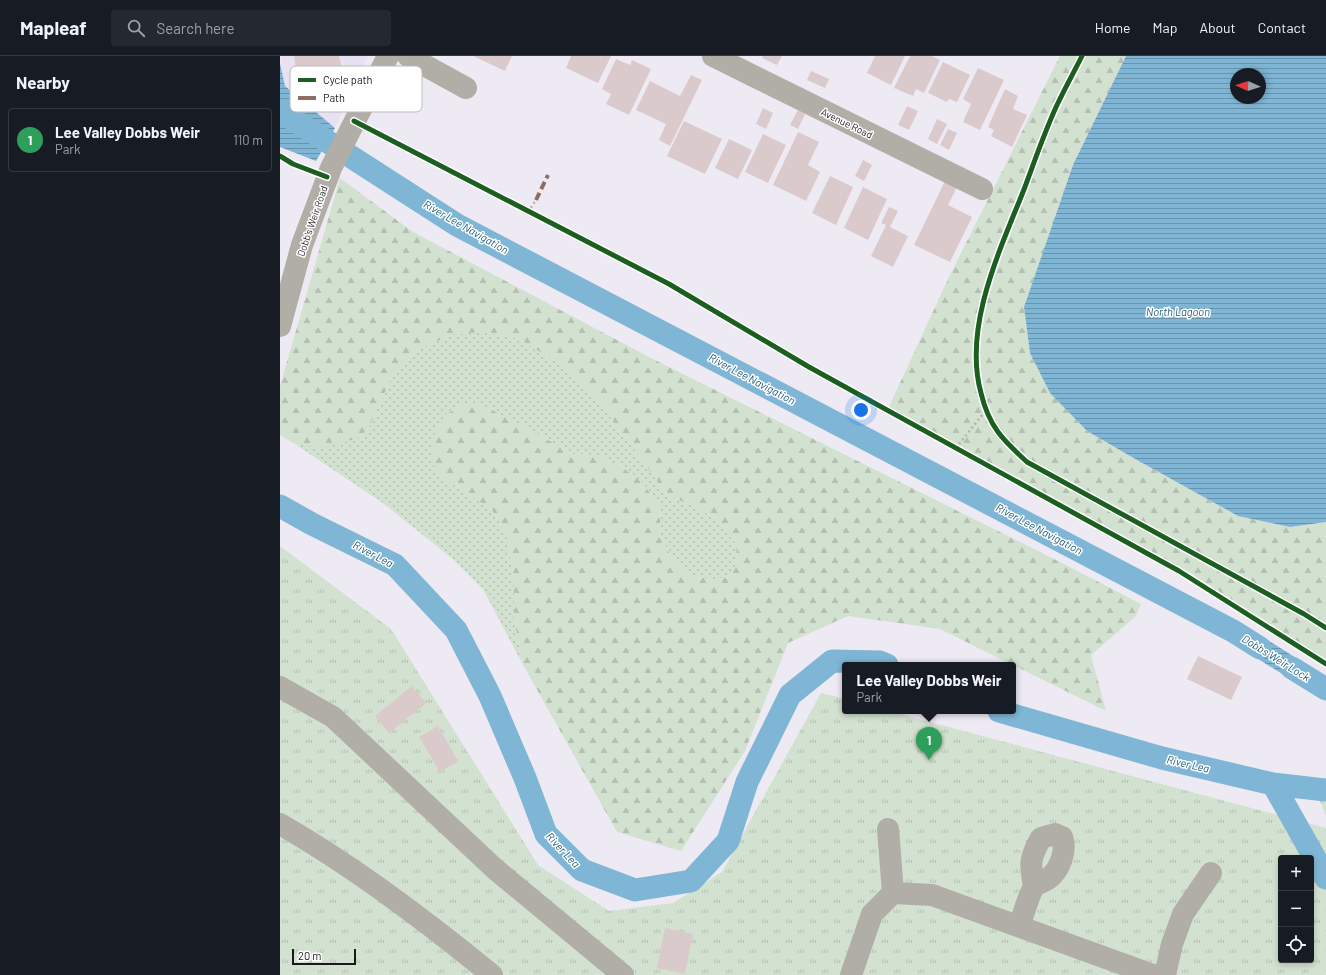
<!DOCTYPE html>
<html lang="en">
<head>
<meta charset="utf-8">
<style>
	:root { --surface:#171b24; --page:#242831; --text:#f1f3f6; --muted:#9ea1a6; --line:#363941; --accent:#0f766e }
	body { margin:0; font-family:Barlow,sans-serif; background:var(--page); color:var(--text) }
	.controls { position:absolute; right:12px; bottom:12px; display:grid; overflow:hidden; border-radius:4px; box-shadow:0 2px 6px #0003 }
	.controls button { width:36px; height:36px; display:grid; place-items:center; padding:0; border:0; border-bottom:1px solid var(--line); background:var(--surface); color:var(--text); font:20px sans-serif }
	.compass { position:absolute; left:950px; top:12px; width:36px; height:36px; border-radius:50%; background:var(--surface); box-shadow:0 2px 6px #0003; rotate:273deg }
	.scale { position:absolute; left:12px; bottom:10px; width:64px; box-sizing:border-box; padding-left:4px; border:2px solid #1b191f; border-top:0; font-size:11px; line-height:14px; white-space:nowrap; color:#1b191f; -webkit-text-stroke:3px #fff; paint-order:stroke }
	.you { position:absolute; left:581px; top:354px; width:14px; height:14px; margin:-10px; border:3px solid #fff; border-radius:50%; background:#1a73e8; box-shadow:0 0 0 6px #1a73e833 }
	.badge { display:grid; place-items:center; width:26px; height:26px; border-radius:50%; background:var(--accent); color:#fff; font-size:13px; font-weight:700 }
	.pin { position:absolute; translate:-50% -33px; filter:drop-shadow(0 1px 2px #0008) }
	.pin::after { content:''; position:absolute; top:21px; width:14px; height:12px; background:inherit; clip-path:polygon(0 0,100% 0,50% 100%) }
	.popup { position:absolute; left:562px; top:606px; width:174px; height:52px; box-sizing:border-box; display:grid; place-content:center; border-radius:4px; background:var(--surface); filter:drop-shadow(0 1px 3px #0005); font-size:13px; white-space:nowrap; color:var(--muted) }
	.popup b { font-size:15px; color:var(--text) }
	.popup::after { content:''; position:absolute; left:50%; top:100%; margin-left:-8px; border:8px solid transparent; border-top-color:var(--surface) }
	.list { margin:0; padding:0; list-style:none }
	h2 { display:flex; justify-content:space-between; align-items:center; height:52px; margin:0; padding:0 16px; font-size:17px }
	h2 small { font-size:13px; font-weight:400; color:var(--muted) }
	.list li { display:grid; grid-template-columns:26px 1fr auto; gap:12px; align-items:center; box-sizing:border-box; height:64px; margin:0 8px 8px; padding:0 8px; border:1px solid var(--line); border-radius:4px }
	.list b { display:block; font-size:15px; white-space:nowrap }
	.list p { margin:0; font-size:13px; white-space:nowrap; color:var(--muted) }
	.list em { font-size:13px; font-style:normal; color:var(--muted) }
	.icon { flex:none; width:22px; height:22px; fill:none; stroke:currentColor; stroke-width:2; stroke-linecap:round; stroke-linejoin:round }
	.map { position:relative; flex:none; width:1046px; height:919px; overflow:hidden }
	header { display:flex; align-items:center; gap:24px; box-sizing:border-box; height:56px; padding:0 20px; background:var(--surface); border-bottom:1px solid var(--line) }
	header strong { font-size:19px }
	nav { display:flex; gap:22px; margin-inline-start:auto; font-size:14px }
	.search { width:280px; height:36px; background:var(--page); display:flex; align-items:center; gap:10px; box-sizing:border-box; padding:0 14px; border-radius:4px; color:var(--muted); font-size:15px }
	main { display:flex }
	aside { flex:1; background:var(--surface) }
	.map>svg:first-child { display:block }
	.built { fill:#e8e1f3 }
	.grass { fill:url(#grass-dots) }
	.forest { fill:url(#forest-firs) }
	.park { fill:url(#park-tufts); fill-rule:evenodd }
	.water { fill:url(#water-rules); fill-rule:evenodd }
	.lines { fill:none; stroke-linecap:round; stroke-linejoin:round }
	.canal { stroke:#7fb6d5; stroke-width:23 }
	.building { fill:#dbcacc }
	.path { stroke:#b4b1af; stroke-width:2.5; stroke-dasharray:2 3; stroke-linecap:butt }
	.minor { stroke:#b0aea6; stroke-width:22 }
	.quiet { stroke:#8d6e63; stroke-width:4; stroke-dasharray:8 4; stroke-linecap:butt }
	.cycleway-casing { stroke:#fff; stroke-width:8 }
	.cycleway { stroke:#1b5e20; stroke-width:5 }
	.labels { text-anchor:middle; stroke-width:3; stroke-linejoin:round; paint-order:stroke }
	.street-label { font-size:10px; fill:#1b191f; stroke:#fff }
	.water-label { font-size:11px; font-style:italic; fill:#235e7c; stroke:#fff }
	.key { fill:#fff; stroke:#bbbabc; stroke-width:1 }
	.key-label { font-size:11px; fill:#1b191f }
</style>
</head>
<body>
<header>
<strong>Mapleaf</strong>
<div class="search"><svg class="icon" aria-label="search" viewBox="0 0 24 24"><circle cx="10" cy="10" r="6"/><path d="M15 15l6 6"/></svg>Search here</div>
<nav><a>Home</a><a>Map</a><a>About</a><a>Contact</a></nav>
</header>
<main>
<aside>
<h2>Nearby<small></small></h2>
<ul class="list">
<li><span class="badge" style="background:#2e9e5b">1</span><div><b>Lee Valley Dobbs Weir</b><p>Park</p></div><em>110 m</em></li>
</ul>
</aside>
<div class="map">
<svg width="1046" height="919" viewBox="0 0 1046 919">
	<defs>
		<pattern id="grass-dots" width="8" height="8" patternUnits="userSpaceOnUse"><rect width="8" height="8" fill="#d2e1d0"/><path d="M2 2h.1M6 6h.1" fill="none" stroke="#b4c0b2" stroke-width="1.8" stroke-linecap="round"/></pattern>
		<pattern id="forest-firs" width="22" height="20" patternUnits="userSpaceOnUse"><rect width="22" height="20" fill="#d2e1d0"/><path d="M5 1l3.5 6h-7zM16 11l3.5 6h-7z" fill="#b4c0b2"/></pattern>
		<pattern id="park-tufts" width="24" height="20" patternUnits="userSpaceOnUse"><rect width="24" height="20" fill="#d2e1d0"/><path d="M3 7l-1-3M5 7V3M7 7l1-3M15 17l-1-3M17 17v-4M19 17l1-3" fill="none" stroke="#b4c0b2"/></pattern>
		<pattern id="water-rules" width="6" height="5" patternUnits="userSpaceOnUse"><rect width="6" height="5" fill="#7fb6d5"/><path d="M0 2.5h6" fill="none" stroke="#6793ac"/></pattern>
	</defs>
	<rect width="100%" height="100%" fill="#eeeaf4"/>
	<path class="built" d="M0,0H88L55,72L5,30Z"/>
	<path class="grass" d="M203,276L239,283L276,306L322,349L388,440L419,452L443,470L456,488L457,506L452,519L435,524L417,521L404,514L390,499L381,480L379,450L362,426L339,409L316,399L292,398L249,373L184,348L165,359L154,380L159,419L212,454L226,477L234,523V561L242,607L203,533L173,503L103,447L15,388L41,391L79,382L88,373L112,321L141,292L174,278Z"/>
	<path class="forest" d="M780,0H846L793,109L744,251L750,297L770,337L807,375L857,404L958,460L1010,471L1046,466V608L931,537L607,355L668,223Z
		M60,122L133,176L371,302L784,508L861,548L856,560L811,599L826,655L660,573L568,560L508,587L465,695L401,795L337,776L242,607L234,561V523L226,477L212,454L159,419L151,404L154,380L165,359L184,348L204,350L249,373L292,398L316,399L339,409L362,426L379,450L381,480L390,499L404,514L417,521L435,524L452,519L457,506L456,488L443,470L419,452L388,440L322,349L276,306L239,283L203,276L174,278L141,292L112,321L88,373L79,382L41,392L15,388L0,379V330Z
		M1038,740L1046,741V760Z"/>
	<path class="park" d="M0,490L111,573L258,809L329,855L393,847L442,816L541,637L565,643V655H609L1046,772V919H0ZM1001,802H1031V904H1001Z"/>
	<path class="water" d="M846,0H1046V466L1010,471L958,460L857,404L807,375L770,337L750,297L744,251L793,109ZM956,18H980V42H956Z
		M0,7L5,30L55,72L36,105L0,91Z
		M959,566L1045,620L1034,638L948,584Z"/>
	<g class="lines">
		<path class="canal" d="M0,55L177,169L953,575L980,592
			M0,450L32,468L115,509L176,574L210,640L245,722L266,778L302,814L355,834L411,825L448,785L467,726L510,639L552,605L600,606L607,609
			M1012,612L1046,633
			M719,655L882,702L993,728L1046,822
			M993,728L1046,734"/>
	</g>
	<path class="building" d="M14,0H59L62,13L23,21L21,12L16,13Z
		M193,0H232L225,15Z
		M291,0H331L318,27L286,12Z
		M483,0H502L497,9L482,2Z
		M595,0H625L611,29L587,17Z
		M630,0H652L660,4L644,37L636,33L633,40L614,32Z
		M336,3L350,9L352,4L371,13L349,59L326,48L331,38L322,33Z
		M663,6L690,19L677,46L669,43L667,46L648,37Z
		M698,12L724,24L700,74L683,66L691,48L683,43Z
		M531,15L549,23L545,32L527,24Z
		M411,19L422,24L390,90L379,84L386,68L356,54L370,25L400,40Z
		M725,33L738,40L733,53L747,59L732,91L711,80L714,74L708,71Z
		M627,50L638,55L629,74L618,69Z
		M483,52L493,57L486,73L476,68Z
		M518,54L525,58L518,73L510,69Z
		M657,63L667,68L657,88L648,83Z
		M404,65L442,83L425,118L387,100Z
		M668,73L677,77L669,94L660,89Z
		M518,76L539,86L528,109L540,116L526,145L493,129Z
		M483,78L506,89L488,127L465,116Z
		M449,83L472,94L458,123L435,112Z
		M583,104L592,109L584,125L575,120Z
		M550,120L573,131L556,169L532,157Z
		M665,125L677,131L668,149L692,161L670,206L634,189Z
		M583,131L607,143L588,184L564,172Z
		M609,151L618,155L610,171L628,180L613,211L591,200L606,169L601,167Z
		M918,600L962,621L951,644L907,623Z
		M132,630L146,647L109,677L95,660Z
		M158,670L178,705L160,716L139,681Z
		M385,872L413,878L405,918L377,912Z"/>
	<g class="lines">
		<path class="path" d="M248,156L256,144
			M676,392L706,354"/>
		<path class="minor" d="M128,0L186,32
			M433,0L702,133
			M0,270L22,189L51,112L108,0
			M0,631L53,661L215,813L343,919
			M0,768C75,811 145,864 212,919
			M608,773L613,837
			M740,869C742,862 750,836 754,831C757,827 764,826 768,823C780,814 787,795 782,781L775,778L761,782C749,803 750,808 754,831
			M571,919L592,858L613,837L652,839L873,919
			M885,919L892,888L903,858L931,817"/>
		<path class="quiet" d="M256,144L268,119"/>
		<defs>
			<path id="cycleway" d="M802,0C794,16 785,32 777,49C764,77 754,107 743,136C719,196 683,272 701,337C709,371 723,384 747,406L1024,558L1046,572
				M74,65L389,228L529,311L899,515L1046,608
				M0,100L13,108L47,121"/>
		</defs>
		<use href="#cycleway" class="cycleway-casing"/>
		<use href="#cycleway" class="cycleway"/>
	</g>
	<g class="labels">
		<g class="street-label">
			<text transform="translate(567 67) rotate(26)" y="4">Avenue Road</text>
			<text transform="translate(32 165) rotate(-71)" y="4">Dobb's Weir Road</text>
		</g>
		<g class="water-label">
			<text transform="translate(186 171) rotate(30)" y="4">River Lee Navigation</text>
			<text x="898" y="260">North Lagoon</text>
			<text transform="translate(472 323) rotate(28)" y="4">River Lee Navigation</text>
			<text transform="translate(759 473) rotate(28)" y="4">River Lee Navigation</text>
			<text transform="translate(93 498) rotate(28)" y="4">River Lea</text>
			<text transform="translate(996 602) rotate(32)" y="4">Dobbs Weir Lock</text>
			<text transform="translate(908 708) rotate(13)" y="4">River Lea</text>
			<text transform="translate(283 794) rotate(47)" y="4">River Lea</text>
		</g>
	</g>
	<rect x="10" y="10" width="132" height="46" rx="6" class="key"/>
	<rect x="18" y="22" width="18" height="4" fill="#1b5e20"/>
	<rect x="18" y="40" width="18" height="4" fill="#8d6e63"/>
	<g class="key-label">
		<text x="43" y="28">Cycle path</text>
		<text x="43" y="46">Path</text>
	</g>
</svg>
<div class="controls">
<button>+</button>
<button>−</button>
<button><svg class="icon" aria-label="locate" viewBox="0 0 24 24"><circle cx="12" cy="12" r="6"/><path d="M12 2v4M12 18v4M2 12h4M18 12h4"/></svg></button>
</div>
<svg class="compass" viewBox="-18 -18 36 36"><path d="M0-13l5 13h-10z" fill="#e53935"/><path d="M0 13l5-13h-10z" fill="#9ea1a6"/></svg>
<div class="scale">20 m</div>
<div class="you"></div>
<div class="pin badge" style="left:649px;top:704px;background:#2e9e5b">1</div>
<div class="popup"><b>Lee Valley Dobbs Weir</b>Park</div>
</div>
</main>
</body>
</html>
